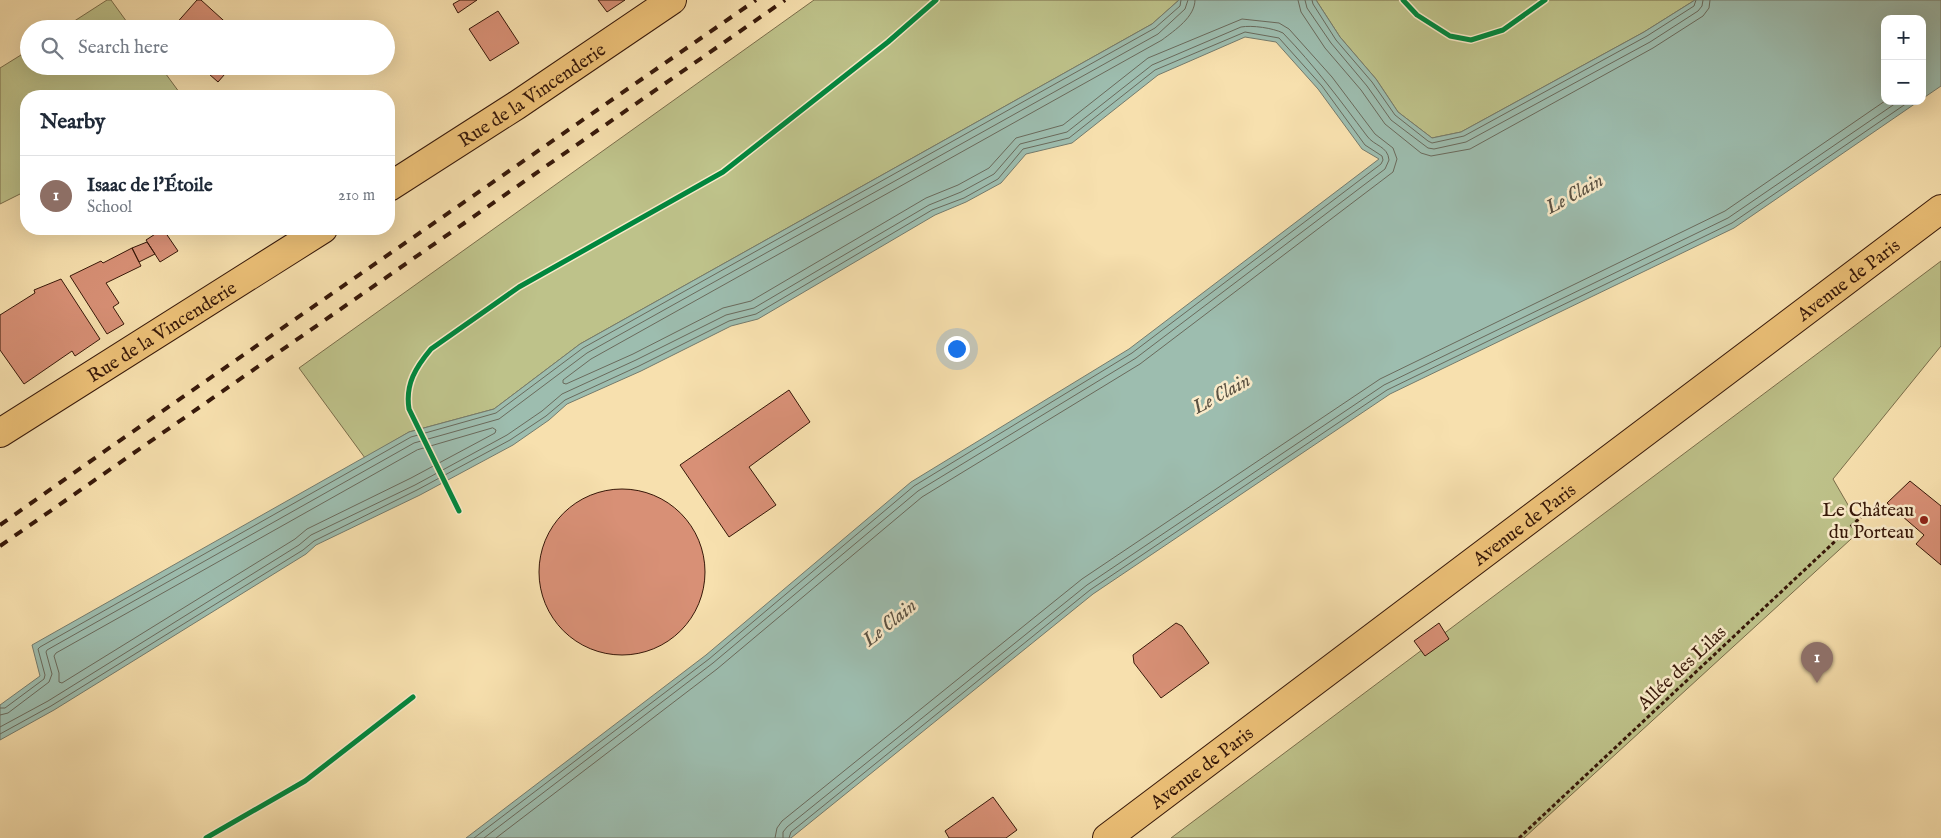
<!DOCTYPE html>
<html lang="en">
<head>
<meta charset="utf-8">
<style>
	:root { --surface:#fff; --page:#f2f2f3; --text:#1f2937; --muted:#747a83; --line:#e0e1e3; --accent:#2563eb }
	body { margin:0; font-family:"IM FELL English",serif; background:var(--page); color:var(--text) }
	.controls { position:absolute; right:15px; top:15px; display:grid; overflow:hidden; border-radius:10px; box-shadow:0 5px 20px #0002 }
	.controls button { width:45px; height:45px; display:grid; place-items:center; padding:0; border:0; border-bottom:1px solid var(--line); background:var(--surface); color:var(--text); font:25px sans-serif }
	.you { position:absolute; left:956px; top:348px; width:18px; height:18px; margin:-12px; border:4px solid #fff; border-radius:50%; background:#1a73e8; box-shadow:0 0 0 8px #1a73e833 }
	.badge { display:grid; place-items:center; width:32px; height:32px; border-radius:50%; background:var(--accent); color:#fff; font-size:16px; font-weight:700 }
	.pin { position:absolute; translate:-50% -41px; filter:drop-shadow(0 1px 2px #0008) }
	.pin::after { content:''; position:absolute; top:26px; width:18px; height:15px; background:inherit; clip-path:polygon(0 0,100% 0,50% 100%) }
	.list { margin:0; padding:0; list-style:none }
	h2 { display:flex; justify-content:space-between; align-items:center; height:65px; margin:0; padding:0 20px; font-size:21px }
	h2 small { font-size:16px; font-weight:400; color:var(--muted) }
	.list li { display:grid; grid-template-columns:32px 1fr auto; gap:15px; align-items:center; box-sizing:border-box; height:80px; padding:0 20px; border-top:1px solid var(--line) }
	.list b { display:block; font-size:19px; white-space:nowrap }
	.list p { margin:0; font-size:16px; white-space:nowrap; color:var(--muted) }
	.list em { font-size:16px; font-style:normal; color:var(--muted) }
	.icon { flex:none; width:28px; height:28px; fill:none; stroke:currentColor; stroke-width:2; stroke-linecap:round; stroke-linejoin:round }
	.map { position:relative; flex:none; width:1941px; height:838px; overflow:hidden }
	.search { position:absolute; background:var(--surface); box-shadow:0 5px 20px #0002; left:20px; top:20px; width:375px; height:55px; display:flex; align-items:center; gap:12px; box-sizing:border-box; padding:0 18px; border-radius:28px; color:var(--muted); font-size:19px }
	.panel { position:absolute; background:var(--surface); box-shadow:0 5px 20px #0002; left:20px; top:90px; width:375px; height:145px; border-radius:20px }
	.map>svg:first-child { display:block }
	.green { fill:#bec28a; stroke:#7a6d4a }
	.water { fill:#9dbdaf; stroke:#747b6d }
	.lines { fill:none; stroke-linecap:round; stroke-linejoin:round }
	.shore { stroke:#6a6a5c; stroke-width:1 }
	.building { fill:#d89076; stroke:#371809 }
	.major-casing { stroke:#371809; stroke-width:30 }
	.path { stroke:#371809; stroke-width:3; stroke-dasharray:4 2.5; stroke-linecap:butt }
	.major { stroke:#ecc077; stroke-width:28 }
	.rail { stroke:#371809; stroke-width:4; stroke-dasharray:9 9; stroke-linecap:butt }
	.cycleway-casing { stroke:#faebca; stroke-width:8 }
	.cycleway { stroke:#00873e; stroke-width:5 }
	.poi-dot { fill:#8f2418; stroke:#faebca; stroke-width:2 }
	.labels { text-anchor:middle; stroke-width:5; stroke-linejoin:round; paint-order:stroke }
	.street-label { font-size:19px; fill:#371809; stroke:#faebca }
	.poi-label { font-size:19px; fill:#371809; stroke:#faebca; text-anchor:end }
	.water-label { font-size:20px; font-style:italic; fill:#5b5243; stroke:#faebca }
</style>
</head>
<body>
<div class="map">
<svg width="1941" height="838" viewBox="0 0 1941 838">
	<rect width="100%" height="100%" fill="#f7e0ae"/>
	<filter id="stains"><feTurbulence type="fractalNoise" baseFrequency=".004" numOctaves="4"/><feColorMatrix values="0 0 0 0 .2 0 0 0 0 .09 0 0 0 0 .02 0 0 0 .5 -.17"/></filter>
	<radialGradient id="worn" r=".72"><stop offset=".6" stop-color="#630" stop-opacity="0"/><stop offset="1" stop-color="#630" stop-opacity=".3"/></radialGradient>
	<path class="green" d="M107,0H111L132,29H62Z
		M814,0H1179L1152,24L580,344L494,409L409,432L365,458L299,368Z
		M1316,0H1695L1644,32L1461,132L1432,138L1398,112L1376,79L1340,37Z
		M29,50V66H160L182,96H26V191L0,204V68Z
		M1941,261V346L1833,479L1862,529L1524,838H1171Z"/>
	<path class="water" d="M1179,0H1316L1340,37L1376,79L1398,112L1432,138L1461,132L1644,32L1695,0H1941V86L1922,99V19H1885V101H1919L1734,228L1390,394L1093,594L791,838H466L706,655L911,482L1129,349L1379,159L1362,149L1318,89L1276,42L1245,37L1158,75L1072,143L1026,154L1001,183L966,202L935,215L758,319L731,326L641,371L567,404L549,420L513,445L420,495L316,545L306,554L54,710L0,740V705L40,676L32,645L409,432L494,409L580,344L1152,24Z"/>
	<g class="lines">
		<path class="shore" d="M1298,0L1301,12L1325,48L1361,90L1385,124L1421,153L1431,156L1470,149L1653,48L1703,16L1709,8L1710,0
			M1305,0L1307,8L1331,43L1367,86L1391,120L1428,148L1434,149L1466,142L1650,42L1698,11L1702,6L1703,0
			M1312,0L1313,4L1336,40L1372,82L1395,115L1428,141L1432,143L1464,136L1647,36L1694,6L1696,0
			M493,428L496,430L495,433L411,478L307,529L295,539L62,683L59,682V673L54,656L56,653L417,450Z
			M0,708H5L44,679L45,675L38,649L40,647L411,437L496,413L583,348L1155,28L1180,6L1181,0
			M0,715L8,713L49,682L52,674L46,652L47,650L414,443L499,419L587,353L1158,34L1185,9L1188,0
			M0,727L48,701L299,545L311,535L415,485L507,435L542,411L562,394L636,360L726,315L754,308L929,205L961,192L994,174L1020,144L1067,132L1152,65L1241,27C1252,25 1273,28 1283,33C1314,65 1340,100 1367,136C1374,146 1388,146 1389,160L1385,169L1136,358L918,491L713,663L484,838
			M0,734L51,706L303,550L314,541L417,490L510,440L546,416L565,400L639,366L729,321L756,314L932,210L964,198L998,179L1023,149L1069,138L1155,70L1245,32L1279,38L1322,86L1365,145L1382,156L1383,160L1381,164L1132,353L914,486L709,659L474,838
			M496,838L717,669L922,497L1140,364L1393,172L1397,159L1393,148L1375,134L1332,77L1289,29L1279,23L1242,19L1148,58L1063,125L1016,138L989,168L958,185L926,198L751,301L723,308L633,354L566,384L563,383V380L591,359L1162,40C1175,30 1195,17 1195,0
			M775,838L777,828L782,821L1082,579L1380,379L1725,211L1885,101
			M783,838V832L787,827L1087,585L1384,385L1728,218L1899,101
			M789,838L791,832L1090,590L1387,390L1732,223L1910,101"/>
	</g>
	<path class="building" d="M197,0H201L233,29H178L174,26Z
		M460,0H477L458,13L453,4Z
		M598,0H625L607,12Z
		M498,11L519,43L490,61L469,29Z
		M200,66H230L231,67L218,82Z
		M163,229L178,251L160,262L146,240Z
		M147,242L155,254L139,262L132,248Z
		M132,248L141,266L106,283L119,303L113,307L124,324L107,334L70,276L101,261L103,263Z
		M61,279L100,339L75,356L72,351L24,384L0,350V315L35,293L34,290Z
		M789,390L810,422L749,467L776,505L729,537L680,465Z
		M1910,481L1941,506V565L1916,544L1924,535L1887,503Z
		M539 572a83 83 0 1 1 166 0a83 83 0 1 1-166 0Z
		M1176,623L1182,626L1209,663L1161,698L1134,663L1133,655Z
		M1439,623L1449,639L1425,656L1414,641Z
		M993,797L1017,830L1006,838H949L945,831Z"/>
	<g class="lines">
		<defs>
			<g id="major">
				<path id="s1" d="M389,187L517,105L672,0"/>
				<path id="s2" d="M0,433L323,229"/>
				<path id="s3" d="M1107,838L1941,209"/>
			</g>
		</defs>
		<use href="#major" class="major-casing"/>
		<path class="path" d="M1519,838L1862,516"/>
		<use href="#major" class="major"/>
		<path class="rail" d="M0,525L112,446L756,0
			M0,546L785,0"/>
		<defs>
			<path id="cycleway" d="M1403,0L1417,15L1450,36L1471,40L1503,30L1545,0
				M459,511L409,409C405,384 416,367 431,349L519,287L723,172L888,42L936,0
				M206,838L305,781L413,697"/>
		</defs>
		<use href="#cycleway" class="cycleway-casing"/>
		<use href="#cycleway" class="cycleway"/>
	</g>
	<circle class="poi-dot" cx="1924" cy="520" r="5"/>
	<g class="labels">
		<g class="street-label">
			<text dy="7" stroke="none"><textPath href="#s1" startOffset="170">Rue de la Vincenderie</textPath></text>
			<text dy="7" stroke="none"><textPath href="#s3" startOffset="928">Avenue de Paris</textPath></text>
			<text dy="7" stroke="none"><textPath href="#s2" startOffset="191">Rue de la Vincenderie</textPath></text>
			<text dy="7" stroke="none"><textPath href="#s3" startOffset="522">Avenue de Paris</textPath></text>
			<text transform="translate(1681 667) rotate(-43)" y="7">Allée des Lilas</text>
			<text dy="7" stroke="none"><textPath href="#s3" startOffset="118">Avenue de Paris</textPath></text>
		</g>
		<g class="poi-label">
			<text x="1914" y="516">Le Château<tspan x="1914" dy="22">du Porteau</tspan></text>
		</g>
		<g class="water-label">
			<text transform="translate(1574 193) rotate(-29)" y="7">Le Clain</text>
			<text transform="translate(1221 393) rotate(-29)" y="7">Le Clain</text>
			<text transform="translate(889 622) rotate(-39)" y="7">Le Clain</text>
		</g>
	</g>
	<rect width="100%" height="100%" filter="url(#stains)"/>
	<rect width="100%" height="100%" fill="url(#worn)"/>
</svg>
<div class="controls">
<button>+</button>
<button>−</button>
</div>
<div class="you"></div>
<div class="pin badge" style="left:1817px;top:683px;background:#8d6e63">1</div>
<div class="search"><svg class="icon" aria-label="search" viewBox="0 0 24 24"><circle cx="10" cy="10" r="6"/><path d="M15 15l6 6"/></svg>Search here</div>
<section class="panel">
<h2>Nearby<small></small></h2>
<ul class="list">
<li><span class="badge" style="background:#8d6e63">1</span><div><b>Isaac de l'Étoile</b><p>School</p></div><em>210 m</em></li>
</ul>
</section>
</div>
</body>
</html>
